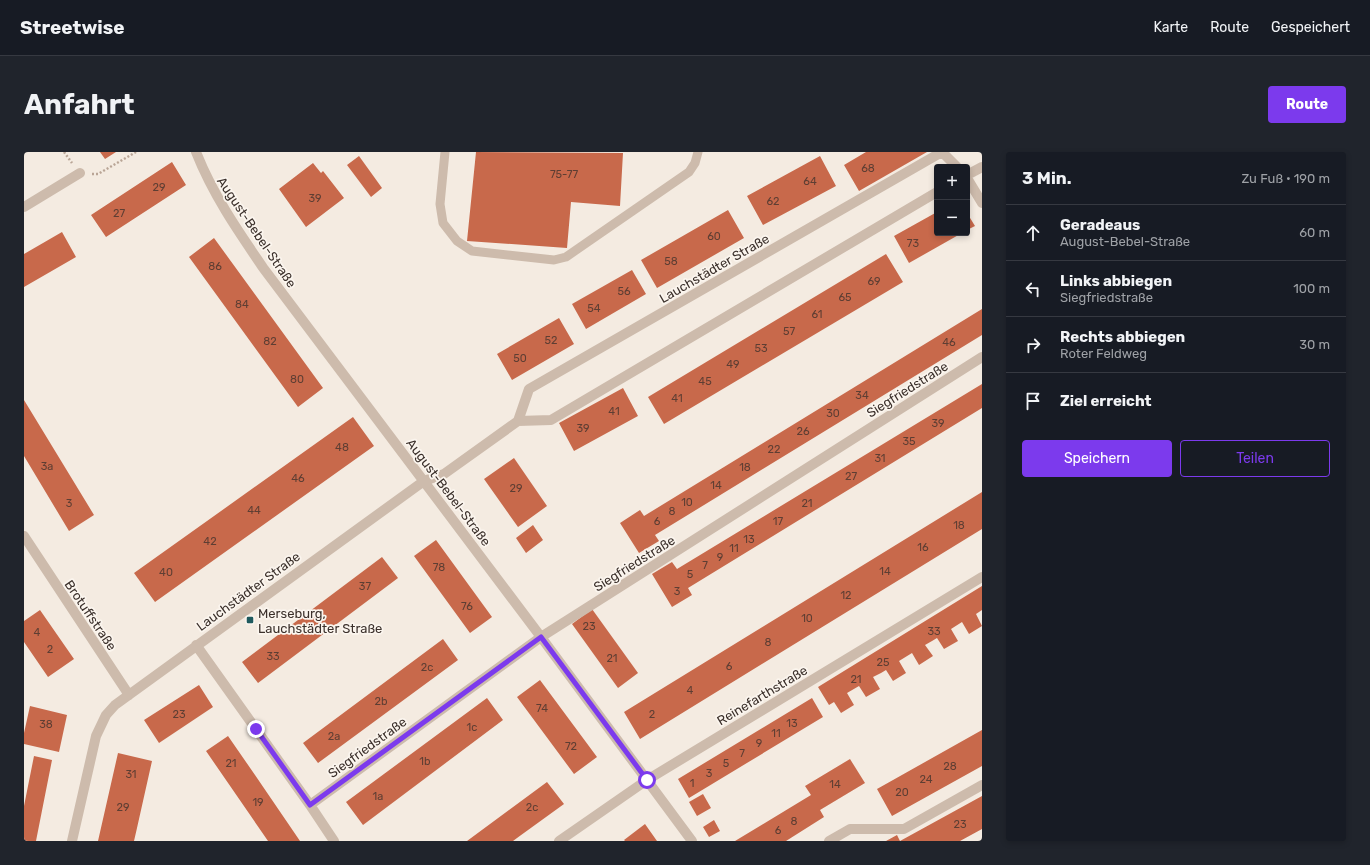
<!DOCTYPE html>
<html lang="de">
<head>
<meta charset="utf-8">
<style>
	:root { --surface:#171b24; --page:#20242c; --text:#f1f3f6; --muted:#9ea1a6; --line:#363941; --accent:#7c3aed }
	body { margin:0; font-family:Rubik,sans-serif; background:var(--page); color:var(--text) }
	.controls { position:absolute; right:12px; top:12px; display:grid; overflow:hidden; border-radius:4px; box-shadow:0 2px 6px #0003 }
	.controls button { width:36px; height:36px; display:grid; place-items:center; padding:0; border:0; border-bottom:1px solid var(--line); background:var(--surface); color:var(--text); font:20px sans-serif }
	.stop { position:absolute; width:12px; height:12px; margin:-9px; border:3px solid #7c3aed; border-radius:50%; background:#fff }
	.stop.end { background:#7c3aed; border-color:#fff; box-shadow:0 1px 4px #0008 }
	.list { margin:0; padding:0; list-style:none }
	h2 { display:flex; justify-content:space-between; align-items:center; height:52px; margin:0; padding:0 16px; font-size:17px }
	h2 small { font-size:13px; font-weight:400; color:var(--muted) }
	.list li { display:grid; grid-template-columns:26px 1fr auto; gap:12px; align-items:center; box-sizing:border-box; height:56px; padding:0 16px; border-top:1px solid var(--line) }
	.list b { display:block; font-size:15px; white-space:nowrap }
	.list p { margin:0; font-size:13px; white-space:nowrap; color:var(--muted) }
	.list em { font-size:13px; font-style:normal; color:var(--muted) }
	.actions { display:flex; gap:8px; padding:12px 16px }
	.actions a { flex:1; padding:9px 0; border:1px solid var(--accent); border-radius:4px; text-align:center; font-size:14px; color:var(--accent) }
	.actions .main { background:var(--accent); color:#fff }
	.icon { flex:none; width:22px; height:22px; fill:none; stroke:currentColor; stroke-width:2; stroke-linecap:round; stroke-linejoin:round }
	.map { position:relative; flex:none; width:958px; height:689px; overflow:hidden; border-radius:4px }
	header { display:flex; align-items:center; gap:24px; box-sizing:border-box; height:56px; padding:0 20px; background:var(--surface); border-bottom:1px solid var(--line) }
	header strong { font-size:19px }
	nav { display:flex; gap:22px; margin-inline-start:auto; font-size:14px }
	.intro { display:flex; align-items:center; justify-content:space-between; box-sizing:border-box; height:96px; padding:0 24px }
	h1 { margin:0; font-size:28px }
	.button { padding:10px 18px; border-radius:4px; background:var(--accent); color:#fff; font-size:14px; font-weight:700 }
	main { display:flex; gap:24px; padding:0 24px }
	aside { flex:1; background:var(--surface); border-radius:4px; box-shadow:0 2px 6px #0003 }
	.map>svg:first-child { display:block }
	.building { fill:#c8694b }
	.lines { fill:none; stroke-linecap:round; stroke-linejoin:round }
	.path { stroke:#b9a596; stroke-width:2.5; stroke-dasharray:2 2; stroke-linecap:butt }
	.service { stroke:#cdbbac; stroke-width:9 }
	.minor { stroke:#cdbbac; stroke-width:10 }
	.route { stroke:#7c3aed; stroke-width:5 }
	.poi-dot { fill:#1f5a5e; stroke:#fbf5ee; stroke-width:1.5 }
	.labels { text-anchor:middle; stroke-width:3.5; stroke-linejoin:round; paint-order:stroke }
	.number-label { font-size:11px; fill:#5e3e33 }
	.street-label { font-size:13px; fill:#3b302b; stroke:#fbf5ee }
	.poi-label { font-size:13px; fill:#3b302b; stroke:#fbf5ee; text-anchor:start }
</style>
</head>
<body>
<header>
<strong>Streetwise</strong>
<nav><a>Karte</a><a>Route</a><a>Gespeichert</a></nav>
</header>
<div class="intro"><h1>Anfahrt</h1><a class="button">Route</a></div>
<main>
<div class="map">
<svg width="958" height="689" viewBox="0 0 958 689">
	<rect width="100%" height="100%" fill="#f4ebe1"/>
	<path class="building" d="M76,0H92L81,7Z
		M452,0L599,1L596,54L547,50L543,96L443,89Z
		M842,0H903L835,39L820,13Z
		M335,4L358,36L347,45L323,13Z
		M796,4L812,34L739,73L723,44Z
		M148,10L162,33L82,85L67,63Z
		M289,11L297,21L299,19L320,46L282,75L255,37Z
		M704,58L720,86L633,136L617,108Z
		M913,60V81H938L885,111L870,84Z
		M943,61L951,74L943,78Z
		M38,80L52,105L0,135V102Z
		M190,86L299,236L274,255L165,105Z
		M862,102L879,130L640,272L624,245Z
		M608,118L622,142L562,177L548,152Z
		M958,157V183L631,383L635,389L615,401L596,371L616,358L620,364Z
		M535,166L550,192L488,228L473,202Z
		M958,232V256L664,436L668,443L648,455L628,422L648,410L653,417Z
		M599,236L614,264L550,299L535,271Z
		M0,248L70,363L45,379L0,304Z
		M329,265L350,294L131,450L110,421Z
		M490,306L523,354L494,375L460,327Z
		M958,340V377L616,587L600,560Z
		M509,373L519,388L502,401L492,386Z
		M412,388L468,465L446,481L390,404Z
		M358,405L374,426L234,531L218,510Z
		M958,434V458L952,462L958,474L945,482L938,470L927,477L934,489L920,497L913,486L908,489L901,493L909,504L895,513L888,501L875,509L882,521L869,529L862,518L857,521L849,525L856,537L842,545L835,534L823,541L830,553L817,561L810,550L805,553L794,535Z
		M568,457L614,521L594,536L548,472Z
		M16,458L50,507L24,525L0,490V469Z
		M419,487L434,508L294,611L279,591Z
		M516,528L573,605L550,622L493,545Z
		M175,533L189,555L135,591L120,568Z
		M463,546L479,568L339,673L322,650Z
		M788,546L799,565L665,646L654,627Z
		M6,554L43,563L35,600L0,592V581Z
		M958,578V614L868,664L853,637Z
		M204,584L231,623L276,689H244L182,599Z
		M94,601L128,609L113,676L110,689H74Z
		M10,604L28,608L12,689H0V654Z
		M826,607L841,631L796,658L800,665L762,689H711L787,643L781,634Z
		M523,630L540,652L493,686L489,689H443Z
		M679,642L687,656L673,664L665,650Z
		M958,644V677L936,689H862L873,683L876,689Z
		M690,668L696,679L685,685L679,675Z
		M621,672L633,689H601L600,688Z"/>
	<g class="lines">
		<path class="path" d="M40,0L48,11
			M68,22H74L112,0"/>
		<path class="service" d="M421,0L416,52L419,71L433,89L448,99L530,108L542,105L665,20L671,11L674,0"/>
		<path class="minor" d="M172,0C189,43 214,79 240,117L517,485L668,689
			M943,23L958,15
			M943,26L958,51
			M0,55L56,21
			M494,269L505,237L918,0L933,15
			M0,384L105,543
			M172,493L286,653L310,689
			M286,653L517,485L958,205
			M48,689L72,584L82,563L91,553L400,329L420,322L494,269L527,268L913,40
			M535,689L623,628L958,425
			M805,689L826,677H880L958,633"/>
	</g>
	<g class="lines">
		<path class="route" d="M232,577L286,653L517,485L623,628"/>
	</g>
	<rect class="poi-dot" x="222" y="464" width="8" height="8" rx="2"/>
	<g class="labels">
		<g class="number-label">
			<text x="844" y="20">68</text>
			<text x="540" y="26">75-77</text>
			<text x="786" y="33">64</text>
			<text x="135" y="39">29</text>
			<text x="291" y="50">39</text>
			<text x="749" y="53">62</text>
			<text x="95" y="65">27</text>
			<text x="690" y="88">60</text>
			<text x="889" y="95">73</text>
			<text x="647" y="113">58</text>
			<text x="191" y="118">86</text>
			<text x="850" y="133">69</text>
			<text x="600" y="143">56</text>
			<text x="821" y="149">65</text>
			<text x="218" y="156">84</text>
			<text x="570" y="160">54</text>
			<text x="793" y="166">61</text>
			<text x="765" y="183">57</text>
			<text x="527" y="192">52</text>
			<text x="246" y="193">82</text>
			<text x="925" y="194">46</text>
			<text x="737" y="200">53</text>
			<text x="496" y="210">50</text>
			<text x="709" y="216">49</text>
			<text x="273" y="231">80</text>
			<text x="681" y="233">45</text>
			<text x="838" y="247">34</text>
			<text x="653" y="250">41</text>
			<text x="590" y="263">41</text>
			<text x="809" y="265">30</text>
			<text x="914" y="275">39</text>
			<text x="559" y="280">39</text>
			<text x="779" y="283">26</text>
			<text x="885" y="293">35</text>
			<text x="318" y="299">48</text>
			<text x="750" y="301">22</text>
			<text x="856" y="310">31</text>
			<text x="23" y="318">3a</text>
			<text x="721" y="319">18</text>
			<text x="827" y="328">27</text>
			<text x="274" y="330">46</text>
			<text x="692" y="337">14</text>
			<text x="492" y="340">29</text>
			<text x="663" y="354">10</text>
			<text x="45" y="355">3</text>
			<text x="783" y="355">21</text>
			<text x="230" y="362">44</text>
			<text x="648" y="363">8</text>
			<text x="633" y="373">6</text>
			<text x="754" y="373">17</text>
			<text x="935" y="377">18</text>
			<text x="725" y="391">13</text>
			<text x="186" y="393">42</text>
			<text x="899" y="399">16</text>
			<text x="710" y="400">11</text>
			<text x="696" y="409">9</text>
			<text x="681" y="417">7</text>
			<text x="415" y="419">78</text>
			<text x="861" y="423">14</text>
			<text x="142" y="424">40</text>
			<text x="666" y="426">5</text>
			<text x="341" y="438">37</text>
			<text x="653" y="443">3</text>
			<text x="822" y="447">12</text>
			<text x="443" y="458">76</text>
			<text x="783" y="470">10</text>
			<text x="565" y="478">23</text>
			<text x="910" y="483">33</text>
			<text x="13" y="484">4</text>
			<text x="744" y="494">8</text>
			<text x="26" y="501">2</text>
			<text x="249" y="508">33</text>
			<text x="588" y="510">21</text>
			<text x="859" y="514">25</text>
			<text x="705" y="518">6</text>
			<text x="403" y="519">2c</text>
			<text x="832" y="531">21</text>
			<text x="666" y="542">4</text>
			<text x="357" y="553">2b</text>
			<text x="518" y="560">74</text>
			<text x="155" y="566">23</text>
			<text x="628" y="566">2</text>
			<text x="768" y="575">13</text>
			<text x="22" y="576">38</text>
			<text x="448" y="579">1c</text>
			<text x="752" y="585">11</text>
			<text x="310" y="588">2a</text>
			<text x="735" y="595">9</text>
			<text x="547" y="598">72</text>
			<text x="718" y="605">7</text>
			<text x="401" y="613">1b</text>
			<text x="207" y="615">21</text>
			<text x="702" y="615">5</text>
			<text x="926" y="618">28</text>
			<text x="685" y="625">3</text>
			<text x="107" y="626">31</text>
			<text x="902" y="631">24</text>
			<text x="668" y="635">1</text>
			<text x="811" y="636">14</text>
			<text x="878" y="644">20</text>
			<text x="354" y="648">1a</text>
			<text x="234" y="654">19</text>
			<text x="99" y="659">29</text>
			<text x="508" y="659">2c</text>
			<text x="770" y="673">8</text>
			<text x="936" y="676">23</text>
			<text x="754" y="682">6</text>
		</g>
		<g class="street-label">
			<text transform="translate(233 80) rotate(56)" y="5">August-Bebel-Straße</text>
			<text transform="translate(690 116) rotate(-30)" y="5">Lauchstädter Straße</text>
			<text transform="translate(883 237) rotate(-32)" y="5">Siegfriedstraße</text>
			<text transform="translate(425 340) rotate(53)" y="5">August-Bebel-Straße</text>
			<text transform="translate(610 411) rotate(-32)" y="5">Siegfriedstraße</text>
			<text transform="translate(224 439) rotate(-36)" y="5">Lauchstädter Straße</text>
			<text transform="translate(67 463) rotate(56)" y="5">Brotuffstraße</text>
			<text transform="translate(738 543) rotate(-31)" y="5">Reinefarthstraße</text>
			<text transform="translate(343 595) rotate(-36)" y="5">Siegfriedstraße</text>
		</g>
		<g class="poi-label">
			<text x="234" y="466">Merseburg,<tspan x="234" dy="15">Lauchstädter Straße</tspan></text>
		</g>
	</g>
</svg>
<div class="controls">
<button>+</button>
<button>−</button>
</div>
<div class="stop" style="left:623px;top:628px"></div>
<div class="stop end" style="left:232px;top:577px"></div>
</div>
<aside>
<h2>3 Min.<small>Zu Fuß · 190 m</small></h2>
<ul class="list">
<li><svg class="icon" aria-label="ahead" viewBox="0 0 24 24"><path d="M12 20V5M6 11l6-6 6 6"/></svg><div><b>Geradeaus</b><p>August-Bebel-Straße</p></div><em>60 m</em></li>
<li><svg class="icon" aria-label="left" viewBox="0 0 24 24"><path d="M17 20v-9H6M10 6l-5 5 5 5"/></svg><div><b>Links abbiegen</b><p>Siegfriedstraße</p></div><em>100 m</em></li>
<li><svg class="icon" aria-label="right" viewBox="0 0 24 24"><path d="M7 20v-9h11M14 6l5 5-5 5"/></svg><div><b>Rechts abbiegen</b><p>Roter Feldweg</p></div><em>30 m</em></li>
<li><svg class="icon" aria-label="arrive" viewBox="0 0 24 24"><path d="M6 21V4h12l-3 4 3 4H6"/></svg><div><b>Ziel erreicht</b></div></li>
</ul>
<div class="actions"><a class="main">Speichern</a><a>Teilen</a></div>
</aside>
</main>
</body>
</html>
